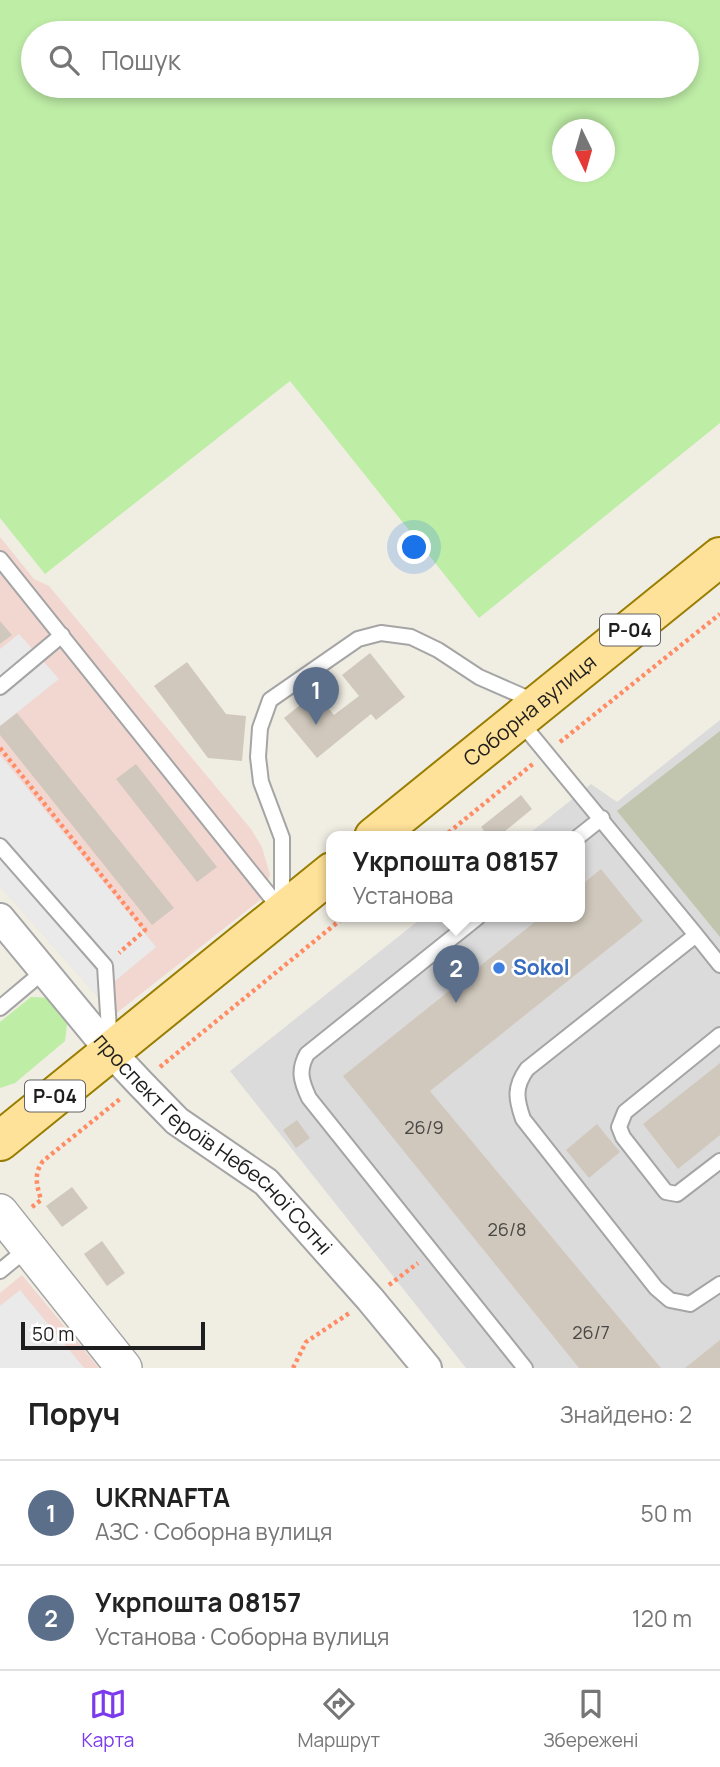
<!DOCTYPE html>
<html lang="uk">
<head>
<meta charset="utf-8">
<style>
	:root { --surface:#fff; --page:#f6f6f6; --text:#222; --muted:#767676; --line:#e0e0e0; --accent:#7c3aed }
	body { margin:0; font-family:Manrope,sans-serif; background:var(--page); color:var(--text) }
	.compass { position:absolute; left:552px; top:119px; width:63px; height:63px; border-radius:50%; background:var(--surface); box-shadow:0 4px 10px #0003; rotate:175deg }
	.scale { position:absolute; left:21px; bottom:18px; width:184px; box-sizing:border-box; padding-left:7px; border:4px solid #1e1e1e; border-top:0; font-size:19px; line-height:24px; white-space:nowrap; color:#1e1e1e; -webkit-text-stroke:5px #fff; paint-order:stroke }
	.you { position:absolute; left:415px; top:548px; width:24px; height:24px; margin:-18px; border:5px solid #fff; border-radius:50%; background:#1a73e8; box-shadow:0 0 0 10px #1a73e833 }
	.badge { display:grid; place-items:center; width:46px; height:46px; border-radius:50%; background:var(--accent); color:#fff; font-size:23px; font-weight:700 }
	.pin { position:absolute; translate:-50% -58px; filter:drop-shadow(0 2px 4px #0008) }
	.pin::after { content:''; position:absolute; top:37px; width:24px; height:21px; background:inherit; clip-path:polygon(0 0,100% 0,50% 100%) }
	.popup { position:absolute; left:326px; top:831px; width:259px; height:91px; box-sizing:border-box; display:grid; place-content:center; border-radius:14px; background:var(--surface); filter:drop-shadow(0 2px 5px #0005); font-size:23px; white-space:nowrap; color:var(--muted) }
	.popup b { font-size:26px; color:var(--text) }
	.popup::after { content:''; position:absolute; left:50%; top:100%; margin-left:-14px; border:14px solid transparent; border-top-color:var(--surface) }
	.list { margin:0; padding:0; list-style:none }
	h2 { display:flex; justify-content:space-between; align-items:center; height:91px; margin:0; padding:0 28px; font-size:30px }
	h2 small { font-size:23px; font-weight:400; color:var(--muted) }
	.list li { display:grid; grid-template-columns:46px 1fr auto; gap:21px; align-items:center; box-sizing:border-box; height:105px; padding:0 28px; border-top:2px solid var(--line) }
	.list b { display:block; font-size:26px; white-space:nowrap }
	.list p { margin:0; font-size:23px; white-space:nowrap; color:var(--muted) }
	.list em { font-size:23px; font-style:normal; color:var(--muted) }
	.icon { flex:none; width:38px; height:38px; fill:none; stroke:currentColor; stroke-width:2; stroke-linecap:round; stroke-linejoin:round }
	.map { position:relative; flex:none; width:720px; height:1368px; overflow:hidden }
	.search { position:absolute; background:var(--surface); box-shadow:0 4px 10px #0003; left:21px; right:21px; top:21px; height:77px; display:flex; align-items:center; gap:18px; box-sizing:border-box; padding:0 24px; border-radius:38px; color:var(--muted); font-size:26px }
	.sheet { height:301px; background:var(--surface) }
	nav { display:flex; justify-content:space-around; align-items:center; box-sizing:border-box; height:98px; border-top:2px solid var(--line); background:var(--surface); font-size:19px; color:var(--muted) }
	nav a { display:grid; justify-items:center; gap:4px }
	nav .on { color:var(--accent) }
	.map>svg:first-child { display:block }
	.residential { fill:#dcdbdb }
	.commercial { fill:#f2d7d1 }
	.construction { fill:#c1c5ae }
	.grass { fill:#beeda6; fill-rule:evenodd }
	.parking { fill:#eaeaea }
	.building { fill:#d0c8bc }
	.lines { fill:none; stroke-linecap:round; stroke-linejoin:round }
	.service-casing { stroke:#a5a5a5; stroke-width:18 }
	.minor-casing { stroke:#a5a5a5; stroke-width:32 }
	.tertiary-casing { stroke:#a5a5a5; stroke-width:38 }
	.primary-casing { stroke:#987d00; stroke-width:42 }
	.path { stroke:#ff8c65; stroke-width:4.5; stroke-dasharray:3.5 3.5; stroke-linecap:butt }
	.service { stroke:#fff; stroke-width:14 }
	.minor { stroke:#fff; stroke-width:28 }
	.tertiary { stroke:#fff; stroke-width:35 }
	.primary { stroke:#ffe299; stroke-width:38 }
	.shop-dot { fill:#3f7fe0; stroke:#fff; stroke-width:2.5 }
	.labels { text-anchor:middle; stroke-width:5; stroke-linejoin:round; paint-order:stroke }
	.number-label { font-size:18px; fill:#4a4846 }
	.shield { fill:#fff; stroke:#626262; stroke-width:2 }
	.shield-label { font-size:19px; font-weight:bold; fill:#1e1e1e }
	.street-label { font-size:21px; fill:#1e1e1e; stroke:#fff }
	.shop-label { font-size:21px; font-weight:bold; fill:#366cbe; stroke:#fff; text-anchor:start }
</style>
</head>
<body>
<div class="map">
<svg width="720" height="1368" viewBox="0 0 720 1368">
	<rect width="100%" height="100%" fill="#f0ede3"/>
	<path class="residential" d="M720,720V1368H466L230,1071L423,917H580V837H525L591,784L617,802Z"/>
	<path class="commercial" d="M0,537L34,579L49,586L251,829L262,847L270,875L260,900L114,1015L0,886Z
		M22,1275L99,1368H0V1293Z"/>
	<path class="construction" d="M720,731V937L617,811Z"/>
	<path class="grass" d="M0,0H720V423L479,618L290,381L45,574L0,518ZM33,33H687V86H33ZM562,130H604V172H562Z
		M31,997L54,998L68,1016L65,1041L15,1083L0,1088V1022Z"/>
	<path class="parking" d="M19,634L59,679L0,726V649Z
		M0,755L156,947L97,996L0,886Z
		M20,1290L84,1368H0V1306Z"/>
	<path class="building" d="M0,621L12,635L0,644Z
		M370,653L405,697L376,720L371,714L317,758L284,718L315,693L334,715L359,696L342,675Z
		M187,662L226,714L246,716L242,761L208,758L154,686Z
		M17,713L174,908L152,925L0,735V726Z
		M136,764L217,867L197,882L116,779Z
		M521,795L532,809L498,837H489L481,827Z
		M601,869L643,921L430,1091L661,1368H579L343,1076L541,917H580V886Z
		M720,1063V1135L678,1169L643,1124Z
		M297,1120L310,1138L296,1148L283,1130Z
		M597,1124L620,1152L589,1178L566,1150Z
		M72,1187L88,1208L62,1227L46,1206Z
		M102,1241L125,1273L107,1286L84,1254Z
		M720,1340V1368H685Z"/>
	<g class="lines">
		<defs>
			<path id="service" d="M0,559L282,911
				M0,687L62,635
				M519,720L696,935L527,1069C514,1087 516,1099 523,1119L656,1288L670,1300L690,1304L720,1284
				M578,837L602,818
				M0,846L105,966L110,1046
				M282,904V838L261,782L258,757L260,728L270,700L358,639L381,633L411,637L438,650L479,677L536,702
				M478,917L307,1054C298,1070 301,1081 309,1098L525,1368
				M696,935L720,965
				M0,1008L44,971
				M720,1035L625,1112L619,1127L623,1137L666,1192L677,1194L720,1161
				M0,1271L28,1248"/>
			<g id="minor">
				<path id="s1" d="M0,918L110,1051L140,1083L177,1121L266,1182L370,1299L427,1368"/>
			</g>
			<path id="tertiary" d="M0,1212L124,1368"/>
			<g id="primary">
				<path id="s2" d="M374,837L720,557"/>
				<path d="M0,1141L332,872"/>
			</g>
		</defs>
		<use href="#service" class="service-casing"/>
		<use href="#minor" class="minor-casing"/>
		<use href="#tertiary" class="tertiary-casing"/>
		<use href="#primary" class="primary-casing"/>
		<path class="path" d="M560,742L720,614
			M0,748L145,930L119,953
			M443,837L534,763
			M160,1067L344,917
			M32,1207L41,1200C37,1185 33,1175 43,1161L120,1099
			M389,1285L418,1263
			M293,1368L306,1342L351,1312"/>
		<use href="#service" class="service"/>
		<use href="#minor" class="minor"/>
		<use href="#tertiary" class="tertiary"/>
		<use href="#primary" class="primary"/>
	</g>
	<circle class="shop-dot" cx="499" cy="968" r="7"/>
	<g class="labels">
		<g class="number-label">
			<text x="424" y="1134">26/9</text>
			<text x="507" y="1236">26/8</text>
			<text x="591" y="1339">26/7</text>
		</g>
		<g class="shield">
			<rect x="600" y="614.5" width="60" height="31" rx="5"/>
			<rect x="25" y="1080.5" width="60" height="31" rx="5"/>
		</g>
		<g class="shield-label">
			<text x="630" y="637">Р-04</text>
			<text x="55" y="1103">Р-04</text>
		</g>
		<g class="street-label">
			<text dy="7" stroke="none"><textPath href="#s2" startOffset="201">Соборна вулиця</textPath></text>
			<text dy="7" stroke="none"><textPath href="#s1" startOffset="312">проспект Героїв Небесної Сотні</textPath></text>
		</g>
		<g class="shop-label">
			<text x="513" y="975">Sokol</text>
		</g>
	</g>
</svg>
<svg class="compass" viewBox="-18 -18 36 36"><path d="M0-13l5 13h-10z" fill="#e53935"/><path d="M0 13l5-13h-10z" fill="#767676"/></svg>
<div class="scale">50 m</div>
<div class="you"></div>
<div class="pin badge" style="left:316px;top:725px;background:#5c6f8a">1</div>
<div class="pin badge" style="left:456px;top:1003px;background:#5c6f8a">2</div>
<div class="popup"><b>Укрпошта 08157</b>Установа</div>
<div class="search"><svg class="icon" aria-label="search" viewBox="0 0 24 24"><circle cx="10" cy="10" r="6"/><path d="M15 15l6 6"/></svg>Пошук</div>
</div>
<section class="sheet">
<h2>Поруч<small>Знайдено: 2</small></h2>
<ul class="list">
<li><span class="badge" style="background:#5c6f8a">1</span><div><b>UKRNAFTA</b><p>АЗС · Соборна вулиця</p></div><em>50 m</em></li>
<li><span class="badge" style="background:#5c6f8a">2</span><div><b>Укрпошта 08157</b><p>Установа · Соборна вулиця</p></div><em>120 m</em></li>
</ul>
</section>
<nav>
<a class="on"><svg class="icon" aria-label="map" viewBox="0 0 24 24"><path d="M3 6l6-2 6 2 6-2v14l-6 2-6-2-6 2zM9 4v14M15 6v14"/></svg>Карта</a>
<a><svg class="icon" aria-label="directions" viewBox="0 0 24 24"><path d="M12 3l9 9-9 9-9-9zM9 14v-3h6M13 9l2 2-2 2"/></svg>Маршрут</a>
<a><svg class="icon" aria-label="saved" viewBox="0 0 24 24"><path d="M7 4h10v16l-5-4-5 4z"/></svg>Збережені</a>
</nav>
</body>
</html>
